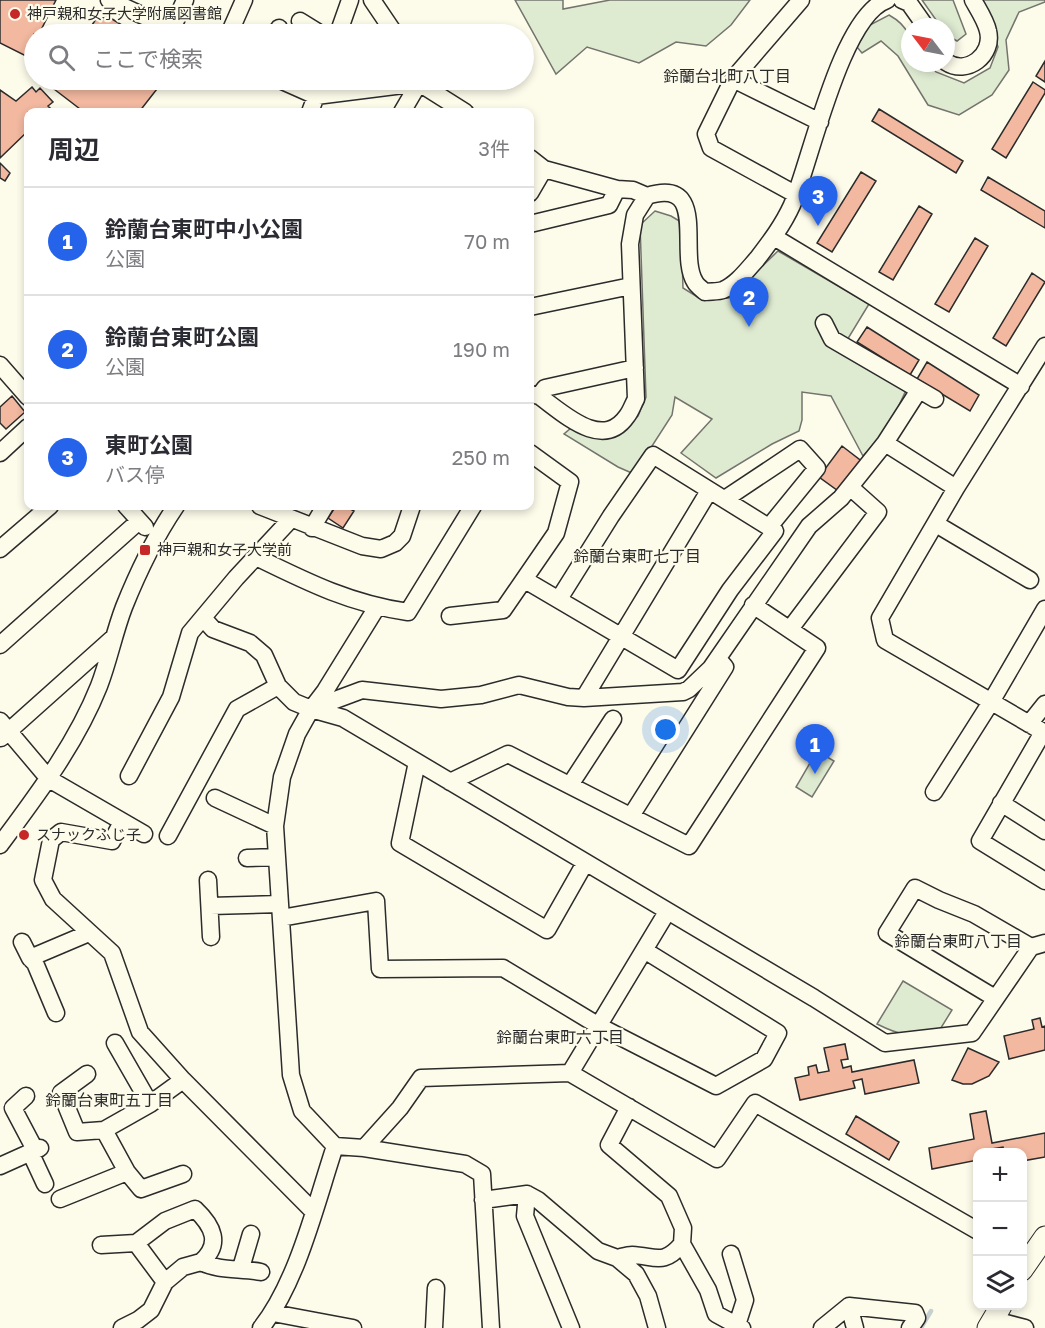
<!DOCTYPE html>
<html lang="ja">
<head>
<meta charset="utf-8">
<style>
	:root { --surface:#fff; --page:#f7f7f7; --text:#2b2b33; --muted:#7c7c81; --line:#e1e1e2; --accent:#2563eb }
	body { margin:0; font-family:"Golos Text","Noto Sans JP",sans-serif; background:var(--page); color:var(--text) }
	.controls { position:absolute; right:18px; bottom:18px; display:grid; overflow:hidden; border-radius:12px; box-shadow:0 3px 9px #0003 }
	.controls button { width:54px; height:54px; display:grid; place-items:center; padding:0; border:0; border-bottom:2px solid var(--line); background:var(--surface); color:var(--text); font:30px sans-serif }
	.compass { position:absolute; left:901px; top:18px; width:54px; height:54px; border-radius:50%; background:var(--surface); box-shadow:0 3px 9px #0003; rotate:302deg }
	.you { position:absolute; left:666px; top:730px; width:21px; height:21px; margin:-15px; border:4px solid #fff; border-radius:50%; background:#1a73e8; box-shadow:0 0 0 9px #1a73e833 }
	.badge { display:grid; place-items:center; width:39px; height:39px; border-radius:50%; background:var(--accent); color:#fff; font-size:20px; font-weight:700 }
	.pin { position:absolute; translate:-50% -50px; filter:drop-shadow(0 2px 3px #0008) }
	.pin::after { content:''; position:absolute; top:32px; width:21px; height:18px; background:inherit; clip-path:polygon(0 0,100% 0,50% 100%) }
	.list { margin:0; padding:0; list-style:none }
	h2 { display:flex; justify-content:space-between; align-items:center; height:78px; margin:0; padding:0 24px; font-size:26px }
	h2 small { font-size:20px; font-weight:400; color:var(--muted) }
	.list li { display:grid; grid-template-columns:39px 1fr auto; gap:18px; align-items:center; box-sizing:border-box; height:108px; padding:0 24px; border-top:2px solid var(--line) }
	.list b { display:block; font-size:22px; white-space:nowrap }
	.list p { margin:0; font-size:20px; white-space:nowrap; color:var(--muted) }
	.list em { font-size:20px; font-style:normal; color:var(--muted) }
	.icon { flex:none; width:33px; height:33px; fill:none; stroke:currentColor; stroke-width:2; stroke-linecap:round; stroke-linejoin:round }
	.map { position:relative; flex:none; width:1045px; height:1328px; overflow:hidden }
	.search { position:absolute; background:var(--surface); box-shadow:0 3px 9px #0003; left:24px; top:24px; width:510px; height:66px; display:flex; align-items:center; gap:15px; box-sizing:border-box; padding:0 21px; border-radius:33px; color:var(--muted); font-size:22px }
	.panel { position:absolute; background:var(--surface); box-shadow:0 3px 9px #0003; left:24px; top:108px; width:510px; height:402px; border-radius:12px }
	.map>svg:first-child { display:block }
	.green { fill:#deebd1; stroke:#74746e; stroke-width:1.5 }
	.lines { fill:none; stroke-linecap:round; stroke-linejoin:round }
	.stream { stroke:#c7d0d0; stroke-width:4.5 }
	.building { fill:#f2b8a0; stroke:#2b2b2b; stroke-width:1.5 }
	.minor-casing { stroke:#2b2b2b; stroke-width:19 }
	.major-casing { stroke:#2b2b2b; stroke-width:23 }
	.minor { stroke:#fdfbea; stroke-width:16 }
	.major { stroke:#fdfbea; stroke-width:21 }
	.poi-dot { fill:#c62828; stroke:#fdfbea; stroke-width:2 }
	.labels { text-anchor:middle; stroke-width:4.5; stroke-linejoin:round; paint-order:stroke }
	.poi-label { font-size:15px; fill:#2b2b2b; stroke:#fdfbea; text-anchor:start }
	.neighbourhood-label { font-size:16px; fill:#2b2b2b; stroke:#fdfbea }
</style>
</head>
<body>
<div class="map">
<svg width="1045" height="1328" viewBox="0 0 1045 1328">
	<rect width="100%" height="100%" fill="#fdfbea"/>
	<path class="green" d="M515,0H563V9L610,0H750L731,25L706,46L676,42L639,63L587,47L556,74Z
		M922,0H953L966,34L957,41L948,36L946,27H941Z
		M981,0H1045V2L1019,12L1006,40L1009,70L992,95L959,115L928,105L898,56L881,41L862,53L857,47L868,26L889,15C912,28 910,39 910,63H929L936,72L964,83L990,68L998,47Z
		M655,211L671,216L681,222L683,288L699,298H729L778,251L869,304L841,350L907,388L888,429L863,456L831,396L802,392V420L799,431L772,444L716,478L681,453L712,419L675,397L672,415L634,474L618,467L564,434L571,428L621,432L638,416L646,397L640,225Z
		M817,751L834,761L812,797L796,787Z
		M903,981L952,1010L939,1031C909,1035 905,1038 877,1024Z"/>
	<g class="lines">
		<path class="stream" d="M921,1328L931,1311"/>
	</g>
	<path class="building" d="M0,0H56L39,34H34V44L28,57L0,43Z
		M109,17L136,34H86L96,19Z
		M1045,61V82L1036,76Z
		M55,80H164L139,112H84L50,86Z
		M1033,82L1045,90V93L1006,158L992,149Z
		M32,87L36,92L40,88L53,102L48,106L51,109L47,112H28V131L0,158V90L16,101Z
		M879,109L963,161L956,173L872,121Z
		M0,163L10,173L5,181L0,178Z
		M861,172L876,181L832,252L817,243Z
		M988,177L1045,211V228L981,190Z
		M919,206L932,214L893,280L879,272Z
		M975,238L988,246L949,312L935,304Z
		M1032,273L1045,282L1006,346L993,338Z
		M867,327L919,360L910,375L857,342Z
		M927,362L979,395L970,411L917,379Z
		M12,396L25,412L6,429L0,423V407Z
		M842,446L864,463L841,493L819,477Z
		M336,506H345L354,511L343,528L328,518Z
		M1040,1018L1042,1027L1045,1026V1050L1009,1059L1004,1036L1034,1029L1032,1020Z
		M845,1044L848,1059L841,1060L843,1068L851,1066L852,1072L914,1060L919,1083L865,1094L862,1079L853,1081L855,1088L800,1100L795,1078L809,1075L808,1067L816,1065L818,1073L829,1071L824,1048Z
		M968,1048L999,1062L989,1076L972,1084H963L952,1080Z
		M986,1111L992,1143L1045,1133V1157L1022,1161V1152H1004L1003,1147L992,1149V1152H978V1160L932,1169L929,1148L974,1139L970,1114Z
		M856,1116L899,1142L889,1160L846,1134Z"/>
	<g class="lines">
		<defs>
			<path id="minor" d="M109,0L183,34
				M372,0L395,34
				M902,0L909,3L926,27
				M300,21L321,34
				M172,29L185,0
				M229,34L244,0
				M276,34L279,28
				M338,34L350,0
				M946,62C967,76 994,55 988,31C986,21 978,9 973,0
				M733,79L820,122
				M280,80L316,96L419,83L465,112
				M310,112L322,80
				M402,112L419,83
				M530,158L544,169L617,189L633,190L647,196
				M530,193L544,169
				M795,194L711,148L706,134L733,79L801,0
				M530,224L609,205L617,189
				M774,237L1021,386
				M530,307L631,286
				M824,323L832,339L935,399
				M1045,346L956,488L880,618L885,640L1045,733
				M0,365L28,397
				M919,390L885,443L841,498L809,526L711,668L689,689L683,692L584,698L568,697L519,685L481,695L441,699L362,690L311,709L297,734L282,777L275,826L291,1075L302,1111L335,1146L364,1148L400,1108L421,1078L570,1073L717,1159L755,1103L978,1231
				M530,394L539,396C562,412 602,452 627,416C631,411 633,404 636,399L630,244L635,215L647,196C710,176 677,254 695,282C697,286 702,289 705,292C711,291 718,292 723,290C737,284 747,270 757,259C770,242 783,225 792,205C811,160 841,16 887,0
				M539,396L545,388L635,368
				M885,443L956,488
				M0,453L28,427
				M725,499L800,449L817,468L769,527
				M126,506L145,527
				M260,506L362,546L381,549L395,543L402,536L412,506
				M936,524L1030,580
				M312,528L325,506
				M0,549L50,506
				M256,557C307,582 351,604 408,612L473,506
				M525,580L678,670L730,590L775,531L653,455L611,516L559,599
				M450,616L503,610L556,533L570,482L530,453
				M203,618L213,629L250,643L264,655L278,686L294,702L311,709L343,718L814,998L885,1043L972,1033L1031,947L1045,943
				M790,629L878,512L850,487
				M0,645L139,521
				M584,698L709,491
				M312,708L325,691L377,607
				M0,721L49,779L144,834
				M1029,724L1045,704
				M1043,732L980,841L1045,881
				M1,738L114,637
				M417,762L400,843L547,930L585,863
				M129,776L171,697L190,633L236,578L291,519
				M450,782L508,754L689,846L817,648L753,605
				M570,785L613,719
				M934,792L991,702L1045,609
				M215,798L275,826
				M1001,803L1045,831
				M631,816L725,667L719,660
				M122,822L112,841L61,832L51,840L43,880L53,899L112,953L140,1032L183,1080L313,1211
				M168,836L237,709L278,686
				M0,845C37,795 76,744 99,686C109,660 114,633 124,607C138,572 155,537 176,506
				M247,858L277,857
				M208,880L211,937
				M210,906L280,904
				M281,918L376,901L380,969L503,968L599,1026L716,1086L764,1059L778,1033L644,950
				M22,942L30,958L35,963L56,1013
				M30,958L89,933
				M995,998L887,933L915,888L939,900L974,914L1031,947
				M115,1043L150,1104
				M570,1073L667,912
				M87,1074L61,1093L77,1132L104,1130L150,1104L183,1080
				M26,1096L13,1108L32,1144V1156L45,1184
				M104,1130L127,1172L141,1189L183,1174
				M364,1148L465,1164L482,1174L491,1328
				M0,1166L40,1148
				M527,1194L525,1216L571,1328
				M60,1199L127,1172
				M483,1200L527,1194L538,1200L598,1251L617,1258L636,1274L648,1296L657,1328
				M682,1244L708,1290L716,1314L742,1328
				M101,1245L136,1243
				M731,1254L745,1300L737,1325
				M617,1258C622,1257 627,1255 632,1255C656,1256 663,1266 682,1244L683,1228L669,1196L609,1145L629,1107
				M241,1268L251,1234
				M165,1282L136,1243L165,1221L195,1209C213,1226 222,1244 201,1262
				M849,1306L855,1328
				M273,1313L353,1328
				M122,1328L138,1320L151,1310L165,1282L183,1267L201,1262C219,1271 240,1268 261,1272
				M261,1328C298,1281 316,1203 335,1146
				M434,1328L436,1288
				M822,1328L849,1306L915,1313L917,1318L910,1328
				M988,1328L1002,1322L1025,1328"/>
			<path id="major" d="M1022,1270L1045,1237
				M988,1328L1001,1306"/>
		</defs>
		<use href="#minor" class="minor-casing"/>
		<use href="#major" class="major-casing"/>
		<use href="#minor" class="minor"/>
		<use href="#major" class="major"/>
	</g>
	<g class="poi-dot">
		<circle cx="15" cy="14" r="6"/>
		<rect x="139" y="544" width="12" height="12" rx="3"/>
		<circle cx="24" cy="835" r="6"/>
	</g>
	<g class="labels">
		<g class="poi-label">
			<text x="27" y="19">神戸親和女子大学附属図書館</text>
			<text x="157" y="555">神戸親和女子大学前</text>
			<text x="36" y="840">スナックふじ子</text>
		</g>
		<g class="neighbourhood-label">
			<text x="727" y="82">鈴蘭台北町八丁目</text>
			<text x="637" y="562">鈴蘭台東町七丁目</text>
			<text x="958" y="947">鈴蘭台東町八丁目</text>
			<text x="560" y="1043">鈴蘭台東町六丁目</text>
			<text x="109" y="1106">鈴蘭台東町五丁目</text>
		</g>
	</g>
</svg>
<div class="controls">
<button>+</button>
<button>−</button>
<button><svg class="icon" aria-label="layers" viewBox="0 0 24 24"><path d="M12 4l9 5-9 5-9-5zM3 14l9 5 9-5"/></svg></button>
</div>
<svg class="compass" viewBox="-18 -18 36 36"><path d="M0-13l5 13h-10z" fill="#e53935"/><path d="M0 13l5-13h-10z" fill="#7c7c81"/></svg>
<div class="you"></div>
<div class="pin badge" style="left:815px;top:774px">1</div>
<div class="pin badge" style="left:749px;top:327px">2</div>
<div class="pin badge" style="left:818px;top:226px">3</div>
<div class="search"><svg class="icon" aria-label="search" viewBox="0 0 24 24"><circle cx="10" cy="10" r="6"/><path d="M15 15l6 6"/></svg>ここで検索</div>
<section class="panel">
<h2>周辺<small>3件</small></h2>
<ul class="list">
<li><span class="badge">1</span><div><b>鈴蘭台東町中小公園</b><p>公園</p></div><em>70 m</em></li>
<li><span class="badge">2</span><div><b>鈴蘭台東町公園</b><p>公園</p></div><em>190 m</em></li>
<li><span class="badge">3</span><div><b>東町公園</b><p>バス停</p></div><em>250 m</em></li>
</ul>
</section>
</div>
</body>
</html>
